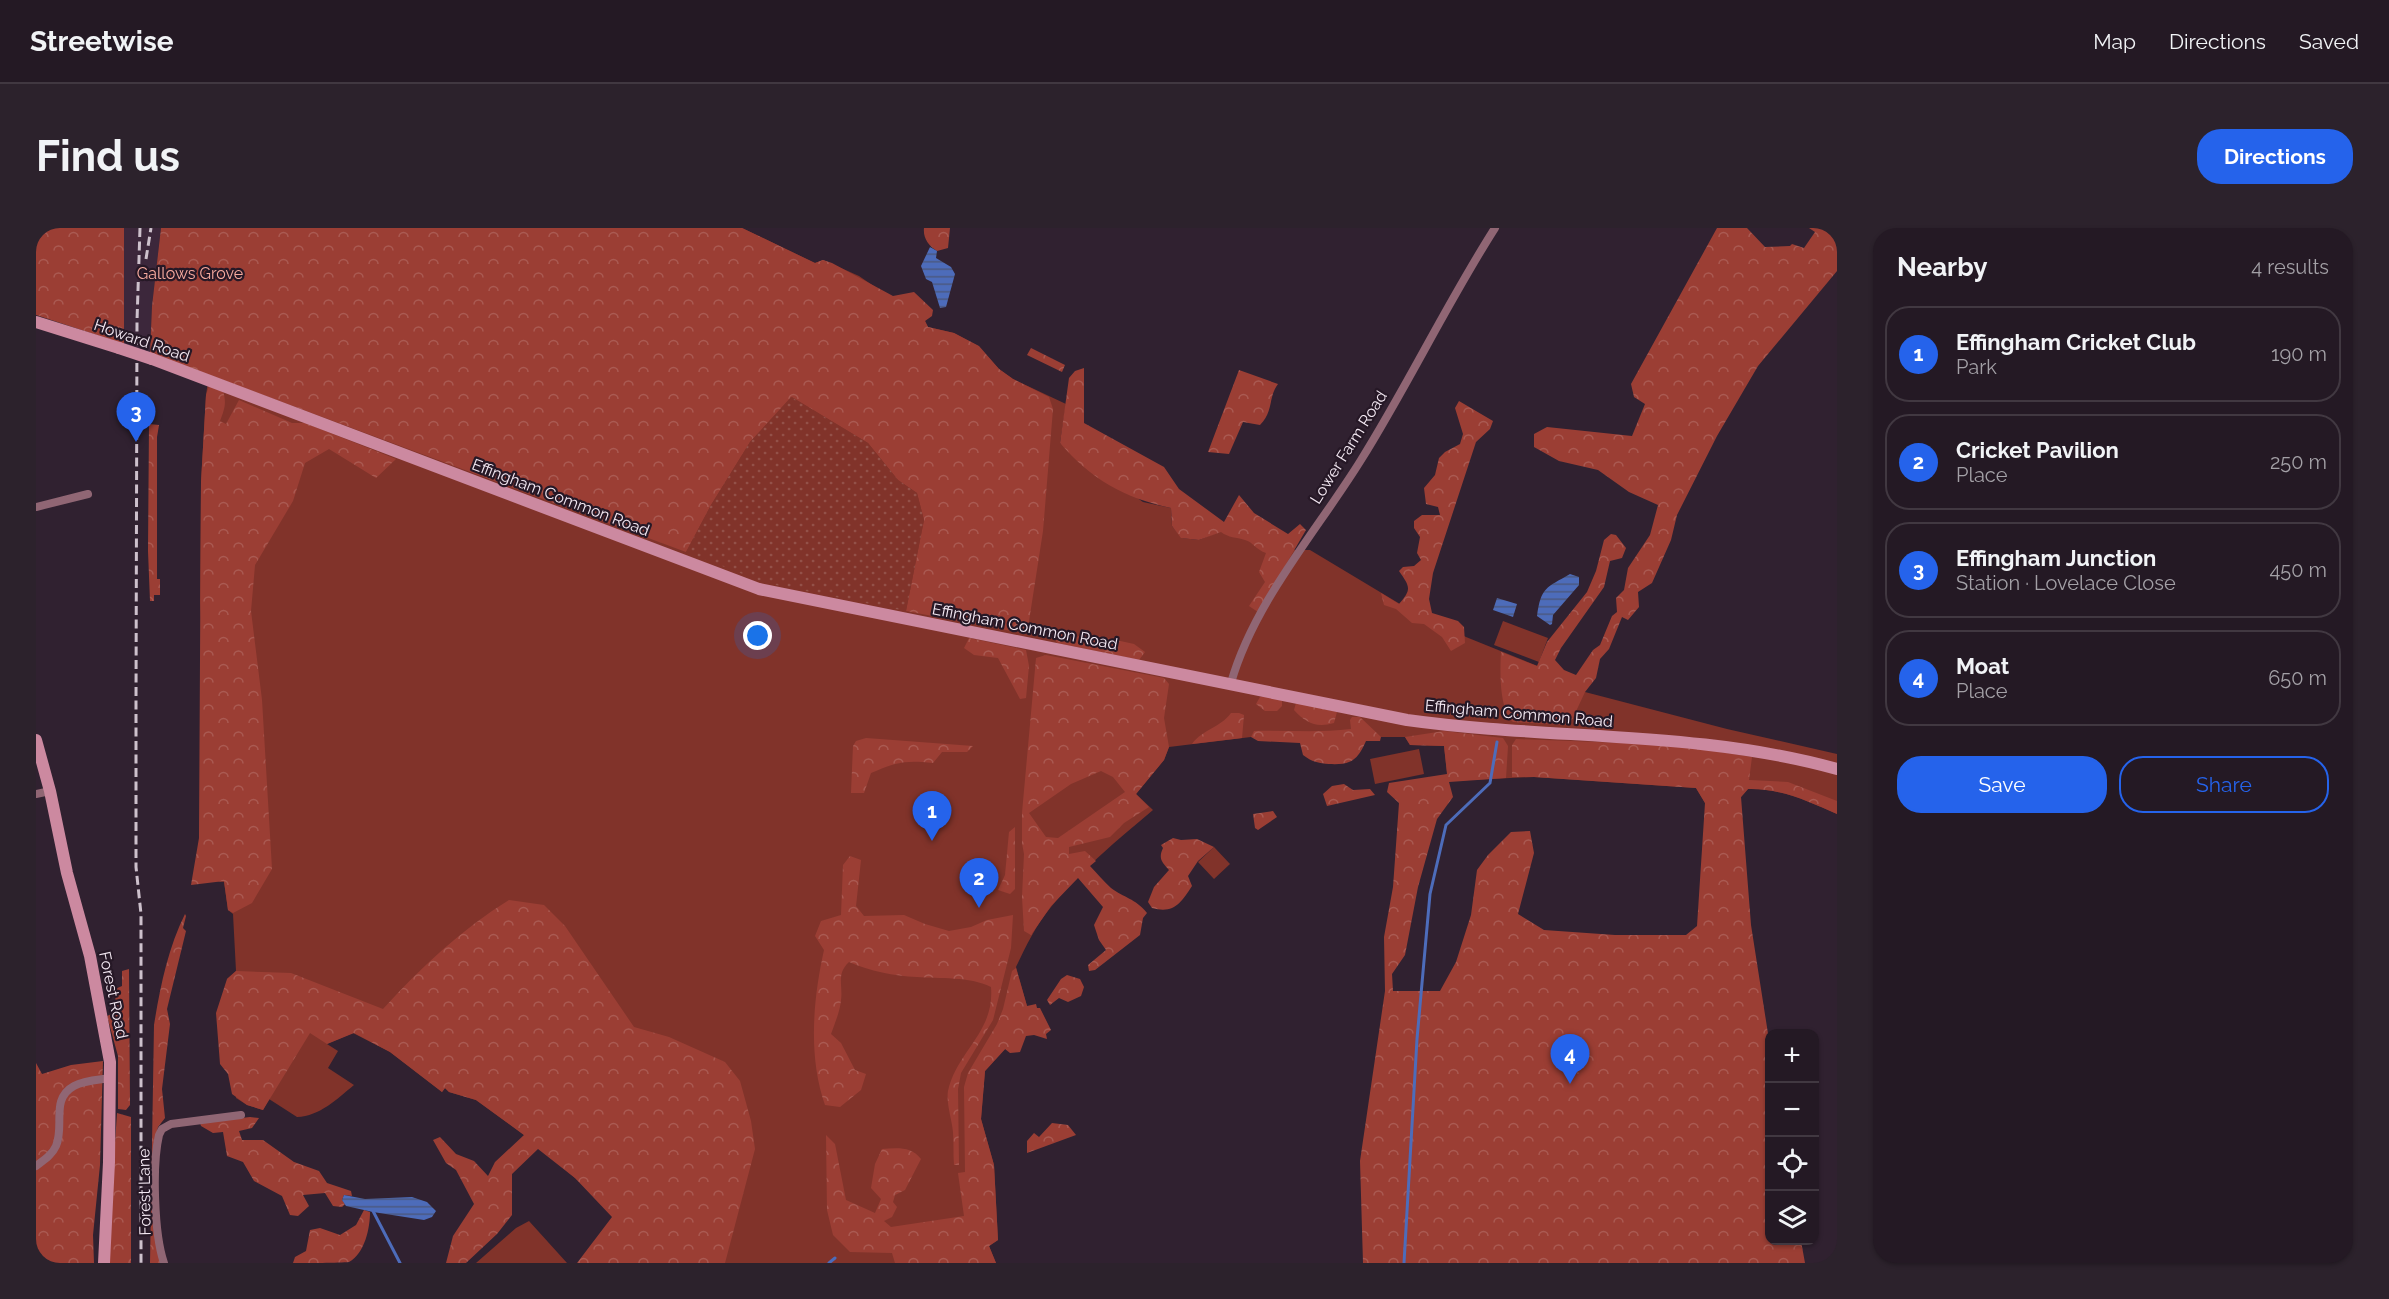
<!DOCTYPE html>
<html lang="en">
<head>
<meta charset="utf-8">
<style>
	:root { --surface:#241924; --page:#2c222c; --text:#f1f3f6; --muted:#a3a0a6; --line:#413841; --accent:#2563eb }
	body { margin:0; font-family:Raleway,sans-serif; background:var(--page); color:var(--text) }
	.controls { position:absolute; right:18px; bottom:18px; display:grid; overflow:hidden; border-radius:12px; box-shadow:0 2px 4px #0004 }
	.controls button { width:54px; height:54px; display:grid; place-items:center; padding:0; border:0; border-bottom:2px solid var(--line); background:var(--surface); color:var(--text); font:30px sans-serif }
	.you { position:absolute; left:722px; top:408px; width:21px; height:21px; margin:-15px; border:4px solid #fff; border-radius:50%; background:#1a73e8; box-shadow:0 0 0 9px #1a73e833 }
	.badge { display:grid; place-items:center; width:39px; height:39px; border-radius:50%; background:var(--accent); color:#fff; font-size:20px; font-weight:700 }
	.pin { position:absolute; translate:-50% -50px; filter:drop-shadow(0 2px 3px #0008) }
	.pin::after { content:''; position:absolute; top:32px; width:21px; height:18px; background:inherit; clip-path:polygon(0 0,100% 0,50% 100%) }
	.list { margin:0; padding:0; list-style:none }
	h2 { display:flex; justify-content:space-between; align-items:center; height:78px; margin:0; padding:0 24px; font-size:26px }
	h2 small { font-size:20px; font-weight:400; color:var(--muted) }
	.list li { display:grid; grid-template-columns:39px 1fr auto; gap:18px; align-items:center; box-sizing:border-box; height:96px; margin:0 12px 12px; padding:0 12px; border:2px solid var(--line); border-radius:24px }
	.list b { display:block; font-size:22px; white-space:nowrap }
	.list p { margin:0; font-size:20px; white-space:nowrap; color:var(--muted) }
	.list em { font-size:20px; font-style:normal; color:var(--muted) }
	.actions { display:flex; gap:12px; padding:18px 24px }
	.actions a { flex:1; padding:14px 0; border:2px solid var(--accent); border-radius:24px; text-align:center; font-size:21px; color:var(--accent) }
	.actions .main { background:var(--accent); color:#fff }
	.icon { flex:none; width:33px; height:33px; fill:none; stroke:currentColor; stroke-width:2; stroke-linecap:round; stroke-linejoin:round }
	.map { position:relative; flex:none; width:1801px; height:1035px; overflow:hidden; border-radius:24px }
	header { display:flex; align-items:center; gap:36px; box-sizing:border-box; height:84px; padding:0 30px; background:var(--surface); border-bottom:2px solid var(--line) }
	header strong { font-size:28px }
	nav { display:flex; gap:33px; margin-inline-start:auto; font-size:21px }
	.intro { display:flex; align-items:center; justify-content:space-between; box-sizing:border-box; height:144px; padding:0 36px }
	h1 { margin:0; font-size:42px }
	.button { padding:15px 27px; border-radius:24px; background:var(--accent); color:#fff; font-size:21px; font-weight:700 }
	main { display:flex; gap:36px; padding:0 36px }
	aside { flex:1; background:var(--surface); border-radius:24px; box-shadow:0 2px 4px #0004 }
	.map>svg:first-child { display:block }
	.built { fill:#3c273b }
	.green { fill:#81332a }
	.forest { fill:url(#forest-crowns); fill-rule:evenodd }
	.garden { fill:url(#garden-dots) }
	.water { fill:url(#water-rules) }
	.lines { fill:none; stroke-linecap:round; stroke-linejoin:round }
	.stream { stroke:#4d6cba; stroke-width:3 }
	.street { stroke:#906674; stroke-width:8 }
	.secondary { stroke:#cc89a0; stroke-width:12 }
	.rail { stroke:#cdc1cc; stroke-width:3; stroke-dasharray:9 4.5; stroke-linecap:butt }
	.secondary-bridge { stroke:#cc89a0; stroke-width:12 }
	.labels { text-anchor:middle; stroke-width:4.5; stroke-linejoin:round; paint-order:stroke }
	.park-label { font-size:16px; fill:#f8ab9f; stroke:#261826 }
	.street-label { font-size:16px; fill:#f4e9f3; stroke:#261826 }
</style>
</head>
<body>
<header>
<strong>Streetwise</strong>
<nav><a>Map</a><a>Directions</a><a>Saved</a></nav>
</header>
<div class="intro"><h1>Find us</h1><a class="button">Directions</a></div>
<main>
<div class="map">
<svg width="1801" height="1035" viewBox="0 0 1801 1035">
	<defs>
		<pattern id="forest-crowns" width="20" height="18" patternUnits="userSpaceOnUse" patternTransform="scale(1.5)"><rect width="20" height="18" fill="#9b3e34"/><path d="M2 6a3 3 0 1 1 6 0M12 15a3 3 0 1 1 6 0" fill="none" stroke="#aa5a52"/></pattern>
		<pattern id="garden-dots" width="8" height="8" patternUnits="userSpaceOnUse" patternTransform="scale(1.5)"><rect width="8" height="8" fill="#81332a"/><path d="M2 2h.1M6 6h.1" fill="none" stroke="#935149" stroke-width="1.8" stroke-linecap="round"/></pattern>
		<pattern id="water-rules" width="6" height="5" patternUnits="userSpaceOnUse" patternTransform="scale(1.5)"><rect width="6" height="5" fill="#4d6cba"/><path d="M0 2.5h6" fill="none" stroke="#4b5982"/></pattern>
	</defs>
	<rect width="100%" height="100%" fill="#302130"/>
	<path class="built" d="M88,0H125L116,78L114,125L88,116Z"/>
	<path class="green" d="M195,0H706L779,35L787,32L823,48L889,93L892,99L918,105L942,118L963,141L977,151L1030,176L1024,215L1107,274L1135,280L1136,298L1146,310L1163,312L1185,303L1259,322H1274L1364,376L1430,409L1546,456L1549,464L1691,501L1801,526V586C1772,573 1744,560 1712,561L1705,569L1669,575L1660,560L1498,549L1412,553L1408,518L1374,517L1369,509H1215L1133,519L1128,532L1100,566L1117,582C1082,612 1044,642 1015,679C1000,697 990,718 980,739L991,778L972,818L949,843L945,891L958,937L962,1012L953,1018L960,1035H609L581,988L539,950L488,907L440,872L413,864L409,860L406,864L354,824L317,805L291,816L302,823L292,840L318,857C301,871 284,888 261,889L233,871L227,882L211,877L200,870L191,751L200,743L197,686L192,682L188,654L180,653L164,374L165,254L170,167Z
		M1467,393L1512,410L1503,434L1458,417Z
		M1383,521L1388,546L1339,556L1334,531Z
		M1178,619L1194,636L1178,651L1162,634Z
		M493,993L531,1035H440L480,1000Z"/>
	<path class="forest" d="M0,0H88V116L0,87Z
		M125,0H706L779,35L787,32L796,35L857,68L878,64L897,82L896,88L889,93L892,99L918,105L943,118L963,141L977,151L1013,169L1017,181L1007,303L991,406L870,383L888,292L881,265L862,252L832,215L756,169L714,214L675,277L650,324L114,125L116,78Z
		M888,0H914L912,20L901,23C892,17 887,10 888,0Z
		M1681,0H1711L1729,19L1754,18L1756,16L1768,20L1779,4L1773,0H1801V43L1722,138L1681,208L1641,287L1635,312L1616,355L1602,364L1603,379L1592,392L1586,389L1573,421L1564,431L1560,450L1549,464L1535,494L1530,497L1477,494C1463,481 1464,443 1465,424L1501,438L1511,414L1551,364L1560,343L1568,312L1575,306L1580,307L1590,320L1586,330L1574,333L1568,359L1525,420L1519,432L1528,442L1540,447L1557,422L1564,417L1576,388L1581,384L1580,370L1588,362L1592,340L1614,307L1622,277L1593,264L1562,242L1523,233L1498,219V206L1511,199L1596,208L1609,176L1598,169L1595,156Z
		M995,120L1029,137L1026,144L991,127Z
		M1048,140V195L1128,239L1143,261L1188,294L1203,267L1218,285L1252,306L1264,296L1270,302L1222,384L1213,378L1229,354L1223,344L1230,325C1219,321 1217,314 1209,312C1200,309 1193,310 1185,304L1163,312L1145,310L1136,298L1135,280C1088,270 1055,251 1024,215L1033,150L1039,143Z
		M1203,142L1242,156C1232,169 1238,183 1224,197L1207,194L1193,226L1172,224Z
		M173,158L186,160C191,174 189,180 184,193L190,196L203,172L256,195H269L360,231L340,250L293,221L269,235L257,273L219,337L215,383L226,472L236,641L216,675L197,685L192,682L188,653L155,657L163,610L165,254L170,167Z
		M1423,173L1457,193L1454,201L1440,214L1397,345L1393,371L1396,385L1422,393L1428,399L1429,415L1415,423L1406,409L1388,396L1376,395L1360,381L1348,377L1345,365L1363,376C1376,361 1374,359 1363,343L1367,339L1378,338L1385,332L1381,325L1384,309L1378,300V293L1386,287H1404L1402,279L1390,276L1388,260L1399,247L1403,230L1409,224L1424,216L1427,206L1419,180Z
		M113,196L123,197L121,209V351H124V367H118V373H114L112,323Z
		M1048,405L1098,416L1109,424L1103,432L1021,415L1019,411L1022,406L1041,409Z
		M933,410L990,422L993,438L990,470L984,471L962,430L938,427L928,420Z
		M1010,427L1128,450L1133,456L1128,490L1133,519L1128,532L1100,566L1113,579L1088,595L1074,609L1033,619V626L1049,623L1060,633L1054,638C1061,645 1067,653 1075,660C1088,670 1099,670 1111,685L1107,690L1104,707L1059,742L1053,743L1052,737L1070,722L1063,712L1058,697L1067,679L1042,650L1015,678L995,707L988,703L986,669L988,626L986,615V585L1000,430ZM1065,543L1077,549L1089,564L1022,610L1010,609L993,585L1035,556Z
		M1235,468L1246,473V478L1241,483H1229L1220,476L1224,469Z
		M1260,475L1301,484L1298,495C1280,500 1270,495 1258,482Z
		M1195,485H1203L1208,487L1206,510L1156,516C1167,501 1184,500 1195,485Z
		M1316,489H1324L1345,509L1344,513H1330C1321,533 1315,537 1293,536C1282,535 1276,534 1267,527L1264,515L1222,513L1215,509L1218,503C1251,502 1283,505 1315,501L1314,492Z
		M1408,503L1467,510L1472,518L1470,550L1413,554L1417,569L1401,591L1382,659L1369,727L1356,746L1357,763H1404L1420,734L1435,687L1441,642L1452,627L1475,604L1494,603L1498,625L1482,686L1508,702L1579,707H1650L1661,698L1669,575L1660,560L1498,549H1476V517L1480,511L1640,517L1716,529L1713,552L1752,554L1801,573V586C1772,573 1744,560 1712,561L1705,569L1715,697L1733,812L1734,1012L1765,1013L1769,1035H1327L1324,933L1349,763L1348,709L1357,659L1363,575L1351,564L1353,555L1411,546L1408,518L1374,517L1369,509Z
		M830,510L937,518L931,524H906L897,535C869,532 861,534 835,545L828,565H815L817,518L820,513Z
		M1308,556L1317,562L1334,561L1339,567L1291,578L1287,566L1296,558Z
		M1237,583L1241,589L1222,602L1219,600L1217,586Z
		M979,599V661L974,666L962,662L969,647L973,604Z
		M1137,610L1145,612L1161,611L1178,619L1162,633L1152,648L1156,658C1145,675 1138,686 1116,680L1112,674L1118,659L1133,642C1126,634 1122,631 1127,620L1125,617Z
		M814,628L825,632L820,678L828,688L868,687L889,696L913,703L935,699L951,692L977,687L975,720L957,792L925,845L922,861L923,937H918C917,926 918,915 917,904C916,892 910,875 912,863C921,823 959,804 955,759C933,748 904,751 881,749C858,748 834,743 813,734C800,746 807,757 805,772C804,783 799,795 795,806L805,815L819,842L830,846L825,862L804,879L789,877C772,828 777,772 788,722L779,708L785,693L805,687L807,637Z
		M473,672L508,677L529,698L598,799L633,809L689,834L704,853L715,893L719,921L689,1035H541L576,989L539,950L502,921L476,946V987L461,1006L430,1035H410L417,1008L438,976L420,942L410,935L397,912L404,909L420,926L438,933L452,948L459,934L488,907L440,872L413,864L409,860L406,864L354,824L318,805L291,816L274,805L227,882L211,877L196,866L192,846L184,836L180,785L191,751L200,743L255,745L347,781C384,740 426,701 473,672Z
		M149,686L150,688L147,700L150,703L131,781L134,796L126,861L129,890L122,899L118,919L125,1035H114L118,797C124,760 132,720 149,686Z
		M980,740L991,778L1000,776L1001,780H1004L1015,802L1010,806L1011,811L998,807L990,808L984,824L974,825L969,821L949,843L945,891L958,937L962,1012L953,1018L960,1035H859L856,1025L814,1024L797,1007L791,982L790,907L799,916L810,972L839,985L845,971L835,960L839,936L846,921C861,920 875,918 885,931L869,962L859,967L857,974L861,979L856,989L848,993L855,999L928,988L922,945L929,944L928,859L932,845L961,796L967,781L976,743Z
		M93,741L94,877L90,882L82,881V828L71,788L80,784L79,761L86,758V743Z
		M1031,747L1044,751L1048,759L1045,768L1032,774L1023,770L1014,777L1011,772L1025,751Z
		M67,833L64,937L57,1007L58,1035H0V835L6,846L35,837Z
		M81,885L95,889V1035H71Z
		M214,889L223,890L216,900L203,903L206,912H227L258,934L283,943L291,955L315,963L316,968L308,967L306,972L309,976L306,979L297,978L289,965L267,967L273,978L262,988L254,987L246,968L218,953L207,934L191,928L187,904L177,905L165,898L164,895Z
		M1016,895L1032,897L1040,907L991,925V913L998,905L1003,909Z
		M328,982L334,984C334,1000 329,1025 313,1034C304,1035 269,1035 257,1035L259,1029L270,1023L274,1002L284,1000L304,1007L320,997Z"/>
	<path class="garden" d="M755,169L832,215L862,252L881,265L888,292L870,383L730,355L650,324L675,277L714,214Z"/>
	<path class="water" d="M894,19L901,23L900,30L915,39L919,46L910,79L904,80L896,54L890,51L885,38Z
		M1534,346L1543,349V357L1517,387L1516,396L1514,397L1501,388C1505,359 1510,360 1534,346Z
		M1461,370L1481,376L1477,389L1457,382Z
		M308,967L329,971L376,969L391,974L400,983L396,989L388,992L337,984L310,978L306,972Z"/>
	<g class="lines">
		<path class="stream" d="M337,983L364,1035
			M793,1035L799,1030
			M1368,1035L1381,811L1394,666L1410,597L1454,555L1461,514"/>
		<path class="street" d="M0,279L52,266
			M1195,455C1218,374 1281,303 1325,232C1372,157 1411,75 1459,0
			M0,566L14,563
			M0,938C8,932 16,927 20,918C29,898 14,871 38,858C49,852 63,852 75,850
			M128,1035C118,1006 116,937 123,907L126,901L135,896L205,887"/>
		<path class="secondary" d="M0,94L83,120
			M116,131L723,361L1371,492C1514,512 1661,502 1801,541
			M0,512L14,563L31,645L54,728L74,834L73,934L68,1035"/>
		<path class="rail" d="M104,0L101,93L100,476V639L105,686V1035
			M110,31L115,0"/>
		<path class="secondary-bridge" d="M83,120L116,131"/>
	</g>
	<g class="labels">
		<g class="park-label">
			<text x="154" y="51">Gallows Grove</text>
		</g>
		<g class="street-label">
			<text transform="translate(106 112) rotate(19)" y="6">Howard Road</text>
			<text transform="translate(1312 219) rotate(-58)" y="6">Lower Farm Road</text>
			<text transform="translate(525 269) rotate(21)" y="6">Effingham Common Road</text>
			<text transform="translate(989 398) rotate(11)" y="6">Effingham Common Road</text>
			<text transform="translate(1483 485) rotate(5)" y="6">Effingham Common Road</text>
			<text transform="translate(78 767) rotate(78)" y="6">Forest Road</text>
			<text transform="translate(108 964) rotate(-91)" y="6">Forest Lane</text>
		</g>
	</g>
</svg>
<div class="controls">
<button>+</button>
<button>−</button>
<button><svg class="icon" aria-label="locate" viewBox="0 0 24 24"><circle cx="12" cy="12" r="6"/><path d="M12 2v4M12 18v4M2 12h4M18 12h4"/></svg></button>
<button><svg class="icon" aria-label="layers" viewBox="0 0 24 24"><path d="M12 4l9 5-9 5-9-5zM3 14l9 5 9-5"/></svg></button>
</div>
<div class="you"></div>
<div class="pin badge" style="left:896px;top:613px">1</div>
<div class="pin badge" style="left:943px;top:680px">2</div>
<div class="pin badge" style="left:100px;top:214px">3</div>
<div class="pin badge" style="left:1534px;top:856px">4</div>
</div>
<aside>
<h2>Nearby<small>4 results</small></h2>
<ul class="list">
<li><span class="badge">1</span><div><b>Effingham Cricket Club</b><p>Park</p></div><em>190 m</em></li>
<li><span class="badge">2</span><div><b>Cricket Pavilion</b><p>Place</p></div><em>250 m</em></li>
<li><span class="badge">3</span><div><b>Effingham Junction</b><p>Station · Lovelace Close</p></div><em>450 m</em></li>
<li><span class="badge">4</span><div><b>Moat</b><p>Place</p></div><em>650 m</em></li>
</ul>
<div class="actions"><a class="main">Save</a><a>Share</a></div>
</aside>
</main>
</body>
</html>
